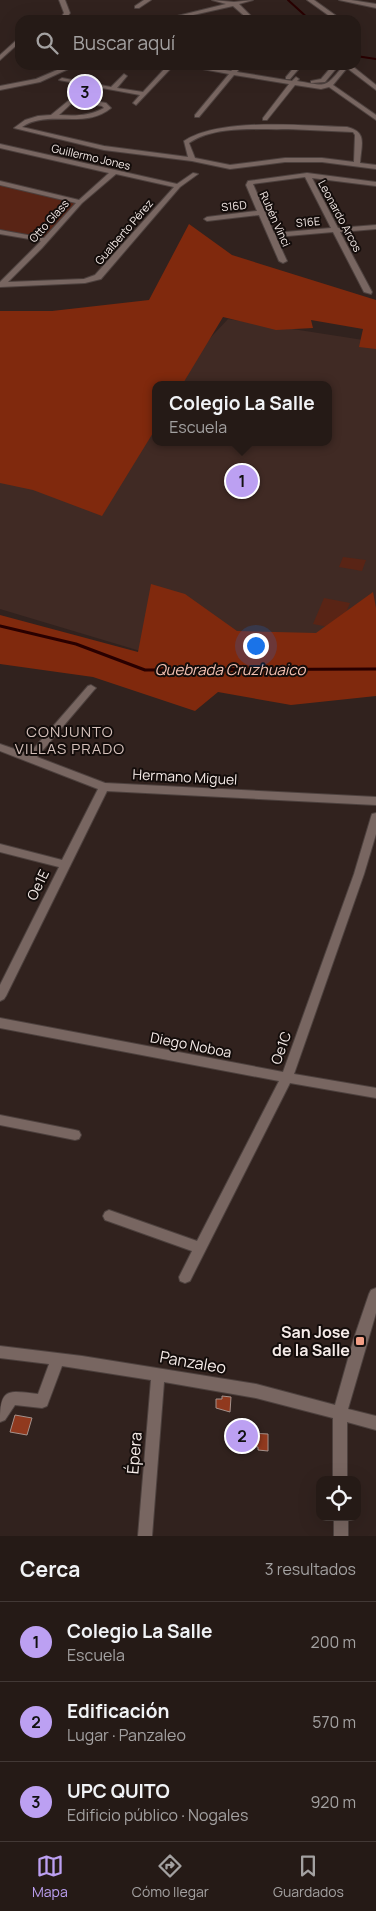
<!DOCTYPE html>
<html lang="es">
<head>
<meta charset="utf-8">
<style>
	:root { --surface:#251a16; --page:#2d231f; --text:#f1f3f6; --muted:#a3a1a1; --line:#423835; --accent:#bca0f2 }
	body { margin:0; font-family:Manrope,sans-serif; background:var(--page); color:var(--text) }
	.controls { position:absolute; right:15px; bottom:15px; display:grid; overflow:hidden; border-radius:10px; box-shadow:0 5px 20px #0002 }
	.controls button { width:45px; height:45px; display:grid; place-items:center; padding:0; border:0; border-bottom:1px solid var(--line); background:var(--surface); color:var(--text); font:25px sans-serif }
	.you { position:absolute; left:255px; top:645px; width:18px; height:18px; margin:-12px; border:4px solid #fff; border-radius:50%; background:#1a73e8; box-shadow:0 0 0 8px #1a73e833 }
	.badge { display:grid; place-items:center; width:32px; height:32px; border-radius:50%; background:var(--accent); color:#111; font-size:16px; font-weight:700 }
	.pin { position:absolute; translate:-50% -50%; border:2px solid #fff; box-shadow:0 1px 5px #0006 }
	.popup { position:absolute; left:152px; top:381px; width:180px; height:65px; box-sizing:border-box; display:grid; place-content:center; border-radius:10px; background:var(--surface); filter:drop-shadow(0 1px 4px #0005); font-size:16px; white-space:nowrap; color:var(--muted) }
	.popup b { font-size:19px; color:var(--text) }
	.popup::after { content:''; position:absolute; left:50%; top:100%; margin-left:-10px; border:10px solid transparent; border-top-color:var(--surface) }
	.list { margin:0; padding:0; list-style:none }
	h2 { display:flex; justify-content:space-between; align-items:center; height:65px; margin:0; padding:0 20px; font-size:21px }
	h2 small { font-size:16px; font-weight:400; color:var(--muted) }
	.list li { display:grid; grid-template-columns:32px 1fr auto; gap:15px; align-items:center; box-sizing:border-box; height:80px; padding:0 20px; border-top:1px solid var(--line) }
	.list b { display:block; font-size:19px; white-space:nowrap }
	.list p { margin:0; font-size:16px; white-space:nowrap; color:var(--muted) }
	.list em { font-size:16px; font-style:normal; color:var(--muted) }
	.icon { flex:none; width:28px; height:28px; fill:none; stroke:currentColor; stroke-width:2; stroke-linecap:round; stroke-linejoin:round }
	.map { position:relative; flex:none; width:376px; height:1536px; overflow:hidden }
	.search { position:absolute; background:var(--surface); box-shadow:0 5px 20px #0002; left:15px; right:15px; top:15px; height:55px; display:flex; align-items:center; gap:12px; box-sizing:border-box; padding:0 18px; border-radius:15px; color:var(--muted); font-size:19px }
	.sheet { height:305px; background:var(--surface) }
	nav { display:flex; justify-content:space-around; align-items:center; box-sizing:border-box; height:70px; border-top:1px solid var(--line); background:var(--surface); font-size:14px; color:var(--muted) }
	nav a { display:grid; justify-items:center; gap:2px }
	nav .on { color:var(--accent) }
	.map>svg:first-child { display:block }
	.built { fill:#402a24 }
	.green { fill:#592415 }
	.forest { fill:#80290d }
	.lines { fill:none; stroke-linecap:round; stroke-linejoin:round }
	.stream-far1 { stroke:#290000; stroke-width:2 }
	.stream { stroke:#290000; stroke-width:3 }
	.building { fill:#90391e; stroke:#a4918b }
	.minor-casing { stroke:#4d413e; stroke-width:2 }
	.minor { fill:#786661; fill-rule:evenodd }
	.poi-dot { fill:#f39f86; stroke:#140d0b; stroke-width:2 }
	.labels { text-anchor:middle; stroke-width:4; stroke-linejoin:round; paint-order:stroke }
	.far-street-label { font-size:11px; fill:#f5ebe8; stroke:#140d0b }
	.street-label { font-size:14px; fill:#f5ebe8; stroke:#140d0b }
	.water-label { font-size:15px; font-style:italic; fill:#f5c2b3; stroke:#140d0b }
	.neighbourhood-label { font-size:15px; letter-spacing:1px; fill:#d5c1bb; stroke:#140d0b }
	.near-poi-label { font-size:16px; font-weight:bold; fill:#f5ebe8; stroke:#140d0b; text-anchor:end }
	.near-street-label { font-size:16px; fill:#f5ebe8; stroke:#140d0b }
</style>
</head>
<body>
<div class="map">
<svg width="376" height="1536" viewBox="0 0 376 1536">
	<rect width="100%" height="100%" fill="#31221e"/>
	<path class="built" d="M228,319L376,342V657L157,656L0,609V466L156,409V442H328V385H172L184,366Z"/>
	<path class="green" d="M0,183L80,202L44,238L0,230Z
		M343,557L366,560L362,571L339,567Z
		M324,598L350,603L339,629L313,624Z"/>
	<path class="forest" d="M189,224L232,255L376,300V349L359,347L363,329L311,320L313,328L276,330L223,317L182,385H156V428L102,516L33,490L0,483V311H52L149,300Z
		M151,584L185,594L237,631L316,633L373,592L376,608V696L291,705L218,692L195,711L93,677L0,664V615L138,652Z"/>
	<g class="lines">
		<path class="stream-far1" d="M288,0L310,20
			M356,56L376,59"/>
		<path class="stream" d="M0,626L76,644L145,670L376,669"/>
	</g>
	<path class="building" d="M222,1396L231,1397L230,1412L216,1408V1399H222Z
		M15,1415L32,1418L27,1435L10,1432Z
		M234,1426L251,1427L250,1433L268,1434V1451L258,1450V1447L233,1445Z"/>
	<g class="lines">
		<defs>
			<path id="minor" d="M59,0H65L70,13L65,20H59L64,13Z
				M144,0H151L139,8H135V6Z
				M212,0L234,2L253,0L239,4L255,20H249L233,6L171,20H161L226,4Z
				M307,0H314L342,20H335Z
				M339,0H351L376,4V8Z
				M20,37V42L0,60V55Z
				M69,65H77L40,82L0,90V86L36,79Z
				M168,65H174L136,105L133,103L140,95L59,80L62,78L111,87L124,74L127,76L117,88L143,92Z
				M181,65H195L231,71L236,67L239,69L237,72L292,81L296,77L299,79L297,81C328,86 324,89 344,65H351L376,85V90L347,68L333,85L376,115V120L329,87L321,89L295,85L267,120H263V118L289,84L234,75L199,117H195V115L229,74Z
				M296,65H302L290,79H286V77Z
				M333,65H339L325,82L311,83V81L321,79Z
				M73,97L106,103L111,108C85,130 49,109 22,127L104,146L188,157L184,141C221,117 303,126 347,127C368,132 361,145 360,163L376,165V169L322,162H285L230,169L192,161L104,150L14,128L25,120L38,116L51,115ZM74,101L102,106L104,108C89,116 75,116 59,115ZM288,129L353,132L355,135L354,162L322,158H285L230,165L195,158L189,143C216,125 256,130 288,129Z
				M0,144L177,184L193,173L198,174L180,187L101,279L85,283L0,287V282L41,241L0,234V230L44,238L76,203L0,185V181L79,200L109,173L0,148ZM116,174L174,187L95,275L84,279L8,282L42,248L82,203Z
				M307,173L376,182V186L312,178L338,228L376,225V229L340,232L372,292L371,294L364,292L333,232L276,237L287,261L283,263L279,261L259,215L207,221L204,219L207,217L257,211L246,185L248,181ZM305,177L331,228L274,233L253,184Z
				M91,685L96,688L94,690L37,757L105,783L376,797V805L107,791L6,996L4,999L0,1001V985L59,867L0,852V844L62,860L98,789L0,751V744L29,754L88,686Z
				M376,813V834L364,874L294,1074L376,1088V1098L290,1083L190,1281L185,1283L180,1281L179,1277L192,1251L105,1220L103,1216L105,1212L109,1210L197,1241L279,1081L0,1028V1018L283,1072L354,874L371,817L372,814Z
				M0,1115L75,1130L79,1131L81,1135L79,1139L75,1140L0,1125Z
				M376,1288V1313L348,1409L376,1416V1430L347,1422V1480H333V1418L256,1398L164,1382L152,1536H138L151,1380L62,1366L47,1406L42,1408L15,1405L5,1420L0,1422C0,1387 8,1391 38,1394L49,1364L0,1358V1346L82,1356L256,1384L335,1405L353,1341L369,1294L371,1290Z
				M334,1517H348V1536H334Z"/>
		</defs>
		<use href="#minor" class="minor-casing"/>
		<use href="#minor" class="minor"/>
	</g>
	<rect class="poi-dot" x="355" y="1336" width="10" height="10" rx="2.5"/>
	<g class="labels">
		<g class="far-street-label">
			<text transform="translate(91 157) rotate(13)" y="4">Guillermo Jones</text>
			<text transform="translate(234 206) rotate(-6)" y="4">S16D</text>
			<text transform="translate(340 216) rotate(62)" y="4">Leonardo Arcos</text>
			<text transform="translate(275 219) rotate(66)" y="4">Rubén Vinci</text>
			<text transform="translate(49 221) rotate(-48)" y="4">Otto Glass</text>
			<text transform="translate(308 222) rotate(-5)" y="4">S16E</text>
			<text transform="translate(124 232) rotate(-49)" y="4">Gualberto Pérez</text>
		</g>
		<g class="street-label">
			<text transform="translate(185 777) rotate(3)" y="5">Hermano Miguel</text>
			<text transform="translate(38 885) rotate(-64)" y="5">Oe1E</text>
			<text transform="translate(191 1045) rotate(11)" y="5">Diego Noboa</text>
			<text transform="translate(281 1048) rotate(-70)" y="5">Oe1C</text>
		</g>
		<g class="water-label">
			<text x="230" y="675">Quebrada Cruzhuaico</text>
		</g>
		<g class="neighbourhood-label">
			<text x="70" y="737">CONJUNTO<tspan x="70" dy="17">VILLAS PRADO</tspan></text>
		</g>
		<g class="near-poi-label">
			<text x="350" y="1338">San Jose<tspan x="350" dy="18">de la Salle</tspan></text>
		</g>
		<g class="near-street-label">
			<text transform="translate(193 1362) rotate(10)" y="6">Panzaleo</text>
			<text transform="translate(134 1453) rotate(-85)" y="6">Épera</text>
		</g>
	</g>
</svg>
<div class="controls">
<button><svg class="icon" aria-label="locate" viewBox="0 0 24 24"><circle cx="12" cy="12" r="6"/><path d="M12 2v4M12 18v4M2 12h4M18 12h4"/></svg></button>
</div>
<div class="you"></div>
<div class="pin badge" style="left:242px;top:481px">1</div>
<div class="popup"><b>Colegio La Salle</b>Escuela</div>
<div class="pin badge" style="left:242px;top:1436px">2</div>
<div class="pin badge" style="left:85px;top:92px">3</div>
<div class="search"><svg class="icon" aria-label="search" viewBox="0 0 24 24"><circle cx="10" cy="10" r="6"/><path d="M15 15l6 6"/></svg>Buscar aquí</div>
</div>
<section class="sheet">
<h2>Cerca<small>3 resultados</small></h2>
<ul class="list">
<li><span class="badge">1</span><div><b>Colegio La Salle</b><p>Escuela</p></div><em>200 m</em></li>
<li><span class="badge">2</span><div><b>Edificación</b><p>Lugar · Panzaleo</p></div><em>570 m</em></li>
<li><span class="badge">3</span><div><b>UPC QUITO</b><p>Edificio público · Nogales</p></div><em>920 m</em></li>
</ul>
</section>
<nav>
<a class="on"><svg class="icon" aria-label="map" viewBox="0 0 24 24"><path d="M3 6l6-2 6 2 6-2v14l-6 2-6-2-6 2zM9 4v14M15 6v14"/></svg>Mapa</a>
<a><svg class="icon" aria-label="directions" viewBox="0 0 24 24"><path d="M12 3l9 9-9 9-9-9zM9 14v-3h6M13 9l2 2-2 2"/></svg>Cómo llegar</a>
<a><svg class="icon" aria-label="saved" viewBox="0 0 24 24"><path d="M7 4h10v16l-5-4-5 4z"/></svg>Guardados</a>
</nav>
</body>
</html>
